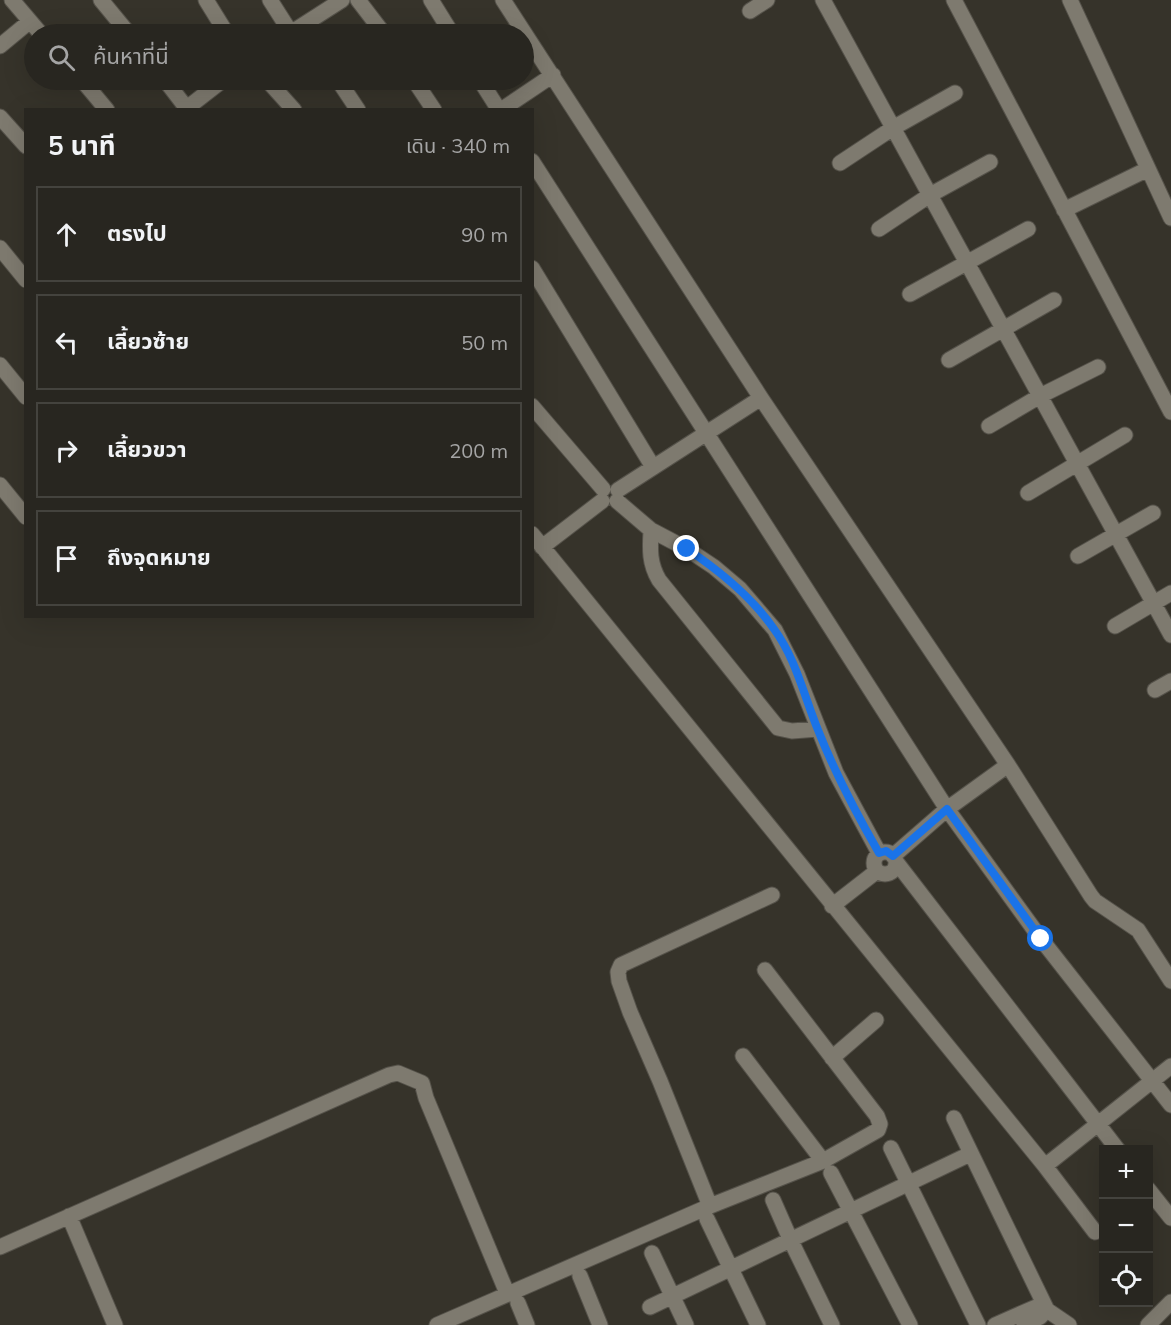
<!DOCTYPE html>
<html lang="th">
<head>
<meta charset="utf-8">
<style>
	:root { --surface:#282620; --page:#302e29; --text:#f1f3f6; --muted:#a5a5a5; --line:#44433e }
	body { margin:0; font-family:Mulish,"Noto Sans Thai",sans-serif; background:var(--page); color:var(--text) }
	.controls { position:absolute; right:18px; bottom:18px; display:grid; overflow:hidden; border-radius:0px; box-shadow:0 6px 24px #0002 }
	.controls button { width:54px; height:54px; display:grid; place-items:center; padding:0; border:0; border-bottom:2px solid var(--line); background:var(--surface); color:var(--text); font:30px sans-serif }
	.stop { position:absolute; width:18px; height:18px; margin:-14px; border:4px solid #1a73e8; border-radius:50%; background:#fff }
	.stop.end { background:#1a73e8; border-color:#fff; box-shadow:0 2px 6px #0008 }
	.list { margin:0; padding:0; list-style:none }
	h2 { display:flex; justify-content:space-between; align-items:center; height:78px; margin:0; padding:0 24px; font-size:26px }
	h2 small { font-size:20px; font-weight:400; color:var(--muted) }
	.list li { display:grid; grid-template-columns:39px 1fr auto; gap:18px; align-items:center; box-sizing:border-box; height:96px; margin:0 12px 12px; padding:0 12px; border:2px solid var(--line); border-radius:0px }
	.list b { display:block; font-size:22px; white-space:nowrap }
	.list em { font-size:20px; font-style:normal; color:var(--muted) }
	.icon { flex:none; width:33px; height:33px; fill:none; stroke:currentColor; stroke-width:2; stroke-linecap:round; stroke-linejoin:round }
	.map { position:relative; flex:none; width:1171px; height:1325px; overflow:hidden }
	.search { position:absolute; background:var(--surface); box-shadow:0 6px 24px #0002; left:24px; top:24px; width:510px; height:66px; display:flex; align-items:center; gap:15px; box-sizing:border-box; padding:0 21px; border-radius:33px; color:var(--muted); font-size:22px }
	.panel { position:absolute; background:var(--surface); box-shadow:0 6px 24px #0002; left:24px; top:108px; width:510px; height:510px; border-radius:0px }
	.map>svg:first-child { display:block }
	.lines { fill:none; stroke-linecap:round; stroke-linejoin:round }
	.minor-casing { stroke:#55524a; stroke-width:17 }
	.minor { stroke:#7e7a6f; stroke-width:15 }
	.route { stroke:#1a73e8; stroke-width:8 }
</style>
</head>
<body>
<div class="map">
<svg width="1171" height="1325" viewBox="0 0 1171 1325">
	<rect width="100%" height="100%" fill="#36332a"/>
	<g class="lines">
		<defs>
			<path id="minor" d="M12,0L41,34
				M101,0L129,34
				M206,0L227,34
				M270,0L291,33
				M358,0L384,34
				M431,0L452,34
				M503,0L761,398L1008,765L947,809L893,856
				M823,0L1171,635
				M954,0L1171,412
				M1070,0L1171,218
				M750,11L767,0
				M289,34L342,0
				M0,46L29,22
				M82,80L107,110
				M165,80L188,110
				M267,80L294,110
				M338,80L358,110
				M414,80L434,110
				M480,80L499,110
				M187,108L223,80
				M501,110L553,75
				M0,117L26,146
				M532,161L947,809L1041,939L1171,1105
				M840,163L893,128L955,93
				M1064,210L1148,169
				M879,229L930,195L990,162
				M0,248L26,280
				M532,268L653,467
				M910,294L1028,229
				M949,360L1054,300
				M0,365L26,397
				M532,406L603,489
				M989,426L1040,396L1098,367
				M0,485L26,517
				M618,490L761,398
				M1028,493L1125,435
				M617,501L651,530L687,549L714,567L740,589L775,630L797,674L836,773L879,853
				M651,530C650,549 649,563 659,580L778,728L792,731L818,729
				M532,534L1045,1166L1095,1232
				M542,547L602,501
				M1078,556L1153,513
				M1115,626L1171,593
				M1155,690L1171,681
				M1008,765L1091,896L1095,901L1138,930L1171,981
				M874 863a11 11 0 1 1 22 0a11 11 0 1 1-22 0Z
				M897,863L1118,1150
				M832,906L877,871
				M743,1056L823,1161
				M832,1058L876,1020
				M954,1118L1047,1310
				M891,1148L978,1325
				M1045,1166L1171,1066
				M831,1173L910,1325
				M1148,1189L1171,1218
				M773,1200L791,1241L832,1325
				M710,1206L660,1081L630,1012L619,981L618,972L621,965L772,895
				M69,1216L115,1325
				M707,1219L758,1325
				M0,1247L389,1075L398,1073L422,1083L426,1098L507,1293
				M652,1253L686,1325
				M580,1276L600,1325
				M518,1303L527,1325
				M650,1307L970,1154
				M437,1325L710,1206L823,1161L878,1130L880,1124L877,1116L765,970
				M995,1325L1036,1307L1047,1310L1069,1325
				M1024,1325L1040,1317L1047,1310
				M1148,1325L1171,1302"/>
		</defs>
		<use href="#minor" class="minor-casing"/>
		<use href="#minor" class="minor"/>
	</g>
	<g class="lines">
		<path class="route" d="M687,549C720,571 751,596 774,629C796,659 804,696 818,730C835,773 856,813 879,853L886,851L893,856L947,809L1041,939"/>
	</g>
</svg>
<div class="controls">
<button>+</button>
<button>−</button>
<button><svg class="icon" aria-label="locate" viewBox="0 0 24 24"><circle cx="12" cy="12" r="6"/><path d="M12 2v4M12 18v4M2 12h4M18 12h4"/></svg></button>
</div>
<div class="stop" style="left:1041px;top:939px"></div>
<div class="stop end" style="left:687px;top:549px"></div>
<div class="search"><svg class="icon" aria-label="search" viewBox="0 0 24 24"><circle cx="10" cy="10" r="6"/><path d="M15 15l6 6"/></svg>ค้นหาที่นี่</div>
<section class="panel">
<h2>5 นาที<small>เดิน · 340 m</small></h2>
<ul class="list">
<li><svg class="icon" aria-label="ahead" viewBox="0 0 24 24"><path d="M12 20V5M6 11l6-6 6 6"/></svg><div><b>ตรงไป</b></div><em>90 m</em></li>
<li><svg class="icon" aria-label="left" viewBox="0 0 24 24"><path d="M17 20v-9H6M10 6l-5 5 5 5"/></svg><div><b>เลี้ยวซ้าย</b></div><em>50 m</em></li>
<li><svg class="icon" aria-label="right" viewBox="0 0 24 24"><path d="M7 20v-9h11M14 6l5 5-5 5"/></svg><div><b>เลี้ยวขวา</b></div><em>200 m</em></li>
<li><svg class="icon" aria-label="arrive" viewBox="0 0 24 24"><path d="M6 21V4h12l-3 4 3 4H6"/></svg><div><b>ถึงจุดหมาย</b></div></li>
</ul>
</section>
</div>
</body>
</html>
